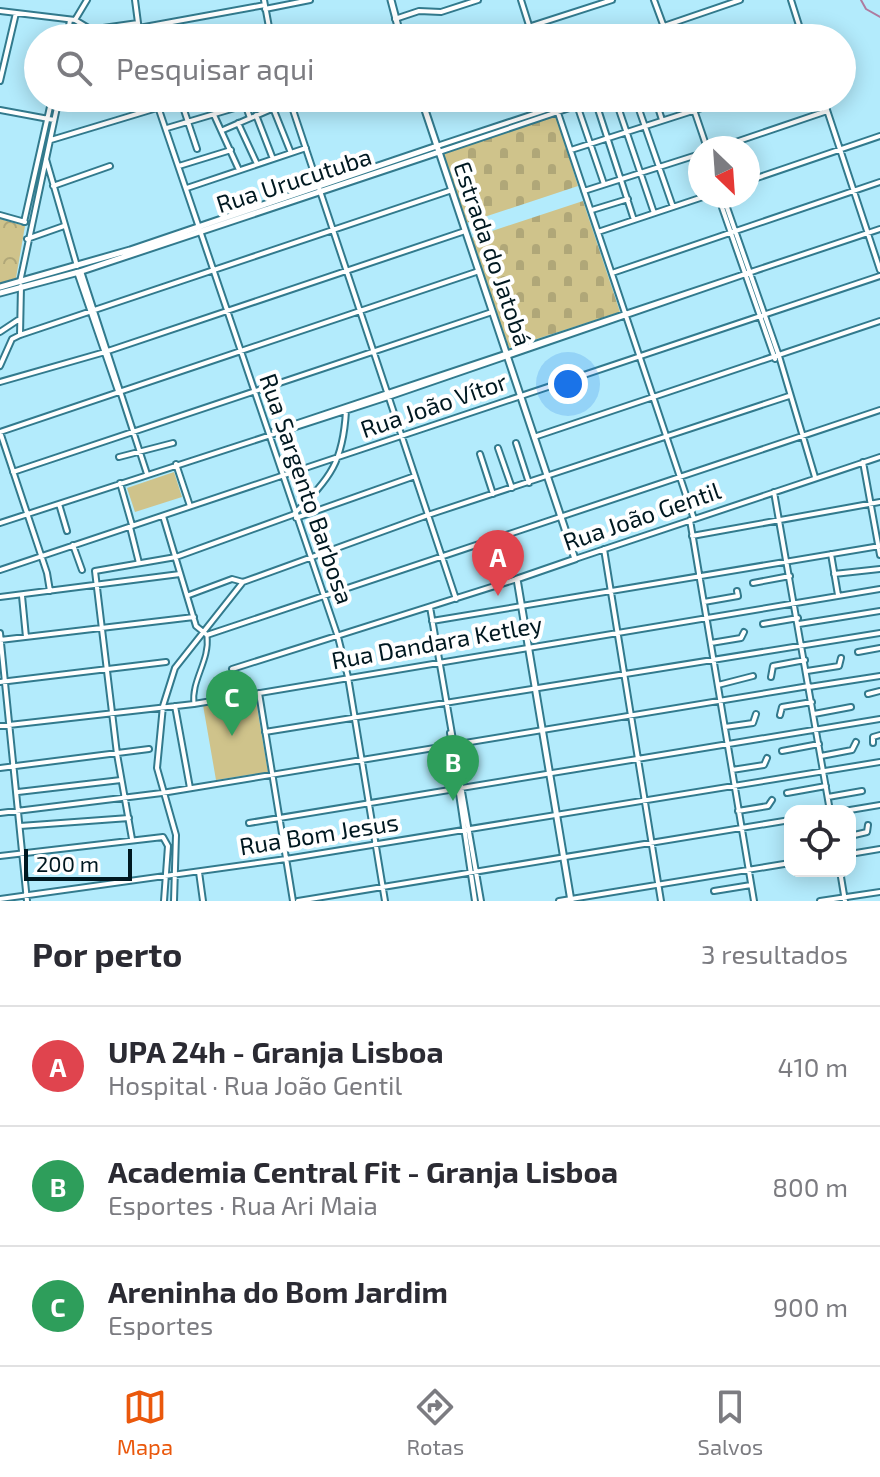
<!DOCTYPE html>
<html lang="pt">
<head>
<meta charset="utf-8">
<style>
	:root { --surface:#fff; --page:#f2f2f3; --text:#2b2b33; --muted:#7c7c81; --line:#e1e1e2; --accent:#ea580c }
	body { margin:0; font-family:"Exo 2",sans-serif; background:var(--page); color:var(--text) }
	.controls { position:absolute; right:24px; bottom:24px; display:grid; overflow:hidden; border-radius:16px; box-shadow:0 4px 20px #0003 }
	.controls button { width:72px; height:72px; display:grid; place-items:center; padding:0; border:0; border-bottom:2px solid var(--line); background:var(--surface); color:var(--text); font:40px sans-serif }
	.compass { position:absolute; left:688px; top:136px; width:72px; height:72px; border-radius:50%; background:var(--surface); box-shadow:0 4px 20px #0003; rotate:155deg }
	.scale { position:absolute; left:24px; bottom:20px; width:108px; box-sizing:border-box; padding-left:8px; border:4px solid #001820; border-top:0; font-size:22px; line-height:28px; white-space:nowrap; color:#001820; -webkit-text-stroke:6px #fff; paint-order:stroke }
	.you { position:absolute; left:568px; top:384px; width:28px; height:28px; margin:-20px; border:6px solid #fff; border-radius:50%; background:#1a73e8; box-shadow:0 0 0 12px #1a73e833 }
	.badge { display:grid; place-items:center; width:52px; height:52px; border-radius:50%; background:var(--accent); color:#fff; font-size:26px; font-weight:700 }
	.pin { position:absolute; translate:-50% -66px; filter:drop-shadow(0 2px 4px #0008) }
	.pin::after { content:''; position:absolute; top:42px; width:28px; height:24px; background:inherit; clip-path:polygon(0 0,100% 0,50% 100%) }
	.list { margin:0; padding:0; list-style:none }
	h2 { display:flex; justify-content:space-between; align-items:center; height:104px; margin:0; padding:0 32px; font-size:34px }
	h2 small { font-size:26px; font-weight:400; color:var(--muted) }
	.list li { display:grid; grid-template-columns:52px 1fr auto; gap:24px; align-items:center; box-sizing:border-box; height:120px; padding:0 32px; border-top:2px solid var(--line) }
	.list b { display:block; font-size:30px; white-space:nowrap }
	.list p { margin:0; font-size:26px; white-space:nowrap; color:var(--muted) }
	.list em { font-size:26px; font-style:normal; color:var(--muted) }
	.icon { flex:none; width:44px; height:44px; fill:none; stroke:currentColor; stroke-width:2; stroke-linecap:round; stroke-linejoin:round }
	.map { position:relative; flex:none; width:880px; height:901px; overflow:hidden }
	.search { position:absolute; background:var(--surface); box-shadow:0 4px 20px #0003; left:24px; right:24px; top:24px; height:88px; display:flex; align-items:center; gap:20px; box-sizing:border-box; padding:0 28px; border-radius:44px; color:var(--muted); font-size:30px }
	.sheet { height:464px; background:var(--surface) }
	nav { display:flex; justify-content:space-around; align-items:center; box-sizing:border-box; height:112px; border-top:2px solid var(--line); background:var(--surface); font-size:22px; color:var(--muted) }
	nav a { display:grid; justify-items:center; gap:4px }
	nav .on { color:var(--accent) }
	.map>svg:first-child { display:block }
	.forest { fill:url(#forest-crowns) }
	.cemetery { fill:url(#cemetery-stones) }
	.pitch { fill:#cfc38b }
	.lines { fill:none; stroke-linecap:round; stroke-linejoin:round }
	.stream { stroke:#ae7b9f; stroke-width:2 }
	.pedestrian-casing { stroke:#327a8d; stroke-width:7 }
	.minor-casing { stroke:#327a8d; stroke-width:8 }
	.tertiary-casing { stroke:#327a8d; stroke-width:9 }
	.pedestrian { stroke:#fff; stroke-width:3 }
	.minor { stroke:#fff; stroke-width:4 }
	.tertiary { stroke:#fff; stroke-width:5 }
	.labels { text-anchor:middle; stroke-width:8; stroke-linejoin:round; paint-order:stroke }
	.street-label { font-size:24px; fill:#001820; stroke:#fff }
</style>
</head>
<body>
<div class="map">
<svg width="880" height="901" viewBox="0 0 880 901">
	<defs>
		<pattern id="forest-crowns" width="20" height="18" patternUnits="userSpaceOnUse" patternTransform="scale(2)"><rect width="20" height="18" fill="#cfc38b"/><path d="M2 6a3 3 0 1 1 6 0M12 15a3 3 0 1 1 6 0" fill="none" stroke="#b0a778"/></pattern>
		<pattern id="cemetery-stones" width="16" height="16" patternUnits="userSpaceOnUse" patternTransform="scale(2)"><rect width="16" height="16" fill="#cfc38b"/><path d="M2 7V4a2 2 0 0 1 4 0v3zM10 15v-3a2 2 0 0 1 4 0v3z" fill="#b0a778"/></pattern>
	</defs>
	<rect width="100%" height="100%" fill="#b3ebfc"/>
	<path class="forest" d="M0,219L25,226L16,278L0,283Z"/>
	<path class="cemetery" d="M556,116L578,186L466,223L443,154Z
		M583,201L620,312L509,348L471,238Z"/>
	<path class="pitch" d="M174,472L182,497L135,512L127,488Z
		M255,695L268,772L216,780L203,705Z"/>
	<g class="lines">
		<path class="stream" d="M861,0L866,9L880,17"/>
		<defs>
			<path id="pedestrian" d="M194,704C191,680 210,661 207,636"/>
			<path id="minor" d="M135,0L140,38
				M264,0L271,38
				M521,0L533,38
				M654,0L668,38
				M791,0L803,38
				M265,9L310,0
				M0,11L75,20L90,29
				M395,19L419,11L441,12L478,0
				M75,20L87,0
				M139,28L265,5
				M416,28L419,38
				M68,33L138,23
				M67,38L70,20
				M230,38L268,26
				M494,38L612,0
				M629,38L740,0
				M768,38L798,28
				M0,81L16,13
				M155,98L338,637L348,677L385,901
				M180,98L197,149
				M243,98L250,118
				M289,98L456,599
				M535,98L539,111
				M553,98L694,519
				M615,98L654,213
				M635,98L673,207
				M655,98L662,120
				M690,98L707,148
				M823,98L880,270
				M595,100L634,220
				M423,105L447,98
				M577,105L604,184
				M273,108L291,153
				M0,110L54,120
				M214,115L239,170
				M256,115L273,159
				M238,123L257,164
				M167,128L245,105
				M223,130L290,101
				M51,140L190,98
				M437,146L582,98
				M718,148L827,111
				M571,150L733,98
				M439,152L599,98
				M46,159L77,266
				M179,166L231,150
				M748,181L880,136
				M53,186L110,166
				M187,188L306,148
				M584,191L700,154
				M718,196L775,359
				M723,196L779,356L815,477
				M592,210L628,199
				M0,215L25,222
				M24,222L52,98
				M598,232L706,196
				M27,239L64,226
				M81,271L147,474
				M77,272L118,391
				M612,273L880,182
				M20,282L59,98
				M0,332L18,320
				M20,335L21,286
				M0,366L12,339L20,335L452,190
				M0,382L105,352L465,231
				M274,431L880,229
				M0,432L479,271
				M0,432L47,573L50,591
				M534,437L880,321
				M516,443L529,483
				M498,448L512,488
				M480,454L493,494
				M119,457L173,443
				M863,462L880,555
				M176,464L190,506
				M13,472L492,312
				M120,483L132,525
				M774,492L830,811
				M59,504L67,531
				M295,513C331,477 343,462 346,411
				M163,516L196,626L207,635L880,410
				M296,518L415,476
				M690,520L754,901
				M0,523L388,397L757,270
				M130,527L139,563
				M692,536L880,502
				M73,545L82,570
				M604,549L661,901
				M831,554L838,595
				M575,559L880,457
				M0,570L880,276
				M834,574L880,569
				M243,582L428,515L789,396
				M753,583L790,576
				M189,595L232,579L243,582
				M22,596L26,637
				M0,597L180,574
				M704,602L738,596L737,591
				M430,607L481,901
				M432,621L880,546
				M763,624L798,618
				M799,624L880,611
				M0,633L27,901
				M0,640L194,617
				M711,643L741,638L744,632
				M858,652L880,648
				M232,669L517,579
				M807,671L839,666L841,658
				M771,677L773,666L805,660
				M0,682L166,662
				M718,685L753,676
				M809,687L880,676
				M259,693L293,901
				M868,694L880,691
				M175,706L190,788
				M814,714L851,707
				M780,715L782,707L812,702
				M0,726L194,704L880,589
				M725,727L753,723L756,714
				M265,732L880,633
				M450,733L475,901
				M873,743V737L880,735
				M782,751L819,744
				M821,756L852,750L856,742
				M0,768L149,749
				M732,770L764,765L767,758
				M18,792L121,780
				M787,793L826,786
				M828,797L862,791
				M738,811L768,806L772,800
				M844,811L880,805
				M0,813L162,793L809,686
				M249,823L880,719
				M20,826L129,818
				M850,836L867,832L868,825
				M132,839L117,754L95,571L176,557L295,514
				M850,854L880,849
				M0,856L163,837L168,846L164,901
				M840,871L845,901
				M199,872L203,901
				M714,891L751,885
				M0,899L286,859L880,762
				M174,901L176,835L157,768L163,706L175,668L243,582
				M298,901L790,820
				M559,901L790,863
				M820,901L880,892"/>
			<path id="tertiary" d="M391,0L401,38
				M421,98L575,559L517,579L571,901
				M0,287L130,250L437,146
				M0,293L79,272L439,152"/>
		</defs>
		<use href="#pedestrian" class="pedestrian-casing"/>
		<use href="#minor" class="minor-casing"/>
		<use href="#tertiary" class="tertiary-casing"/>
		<use href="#pedestrian" class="pedestrian"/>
		<use href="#minor" class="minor"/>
		<use href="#tertiary" class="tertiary"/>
	</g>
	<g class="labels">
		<g class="street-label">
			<text transform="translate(294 181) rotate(-18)" y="8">Rua Urucutuba</text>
			<text transform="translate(492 254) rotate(71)" y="8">Estrada do Jatobá</text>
			<text transform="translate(434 406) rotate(-19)" y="8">Rua João Vítor</text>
			<text transform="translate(306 489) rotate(71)" y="8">Rua Sargento Barbosa</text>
			<text transform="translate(642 517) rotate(-19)" y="8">Rua João Gentil</text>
			<text transform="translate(437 643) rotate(-10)" y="8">Rua Dandara Ketley</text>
			<text transform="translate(319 835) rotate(-9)" y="8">Rua Bom Jesus</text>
		</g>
	</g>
</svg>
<div class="controls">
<button><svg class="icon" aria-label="locate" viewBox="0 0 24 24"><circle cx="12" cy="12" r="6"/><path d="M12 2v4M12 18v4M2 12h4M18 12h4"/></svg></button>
</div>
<svg class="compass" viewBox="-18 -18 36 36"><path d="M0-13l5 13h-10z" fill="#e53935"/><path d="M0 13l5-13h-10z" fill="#7c7c81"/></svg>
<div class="scale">200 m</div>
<div class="you"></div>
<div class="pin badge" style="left:498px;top:596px;background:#e0444e">A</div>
<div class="pin badge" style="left:453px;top:801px;background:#2e9e5b">B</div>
<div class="pin badge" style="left:232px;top:736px;background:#2e9e5b">C</div>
<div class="search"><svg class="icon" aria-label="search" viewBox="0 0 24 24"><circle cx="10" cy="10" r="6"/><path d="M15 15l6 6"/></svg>Pesquisar aqui</div>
</div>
<section class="sheet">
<h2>Por perto<small>3 resultados</small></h2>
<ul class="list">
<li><span class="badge" style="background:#e0444e">A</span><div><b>UPA 24h - Granja Lisboa</b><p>Hospital · Rua João Gentil</p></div><em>410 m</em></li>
<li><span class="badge" style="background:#2e9e5b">B</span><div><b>Academia Central Fit - Granja Lisboa</b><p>Esportes · Rua Ari Maia</p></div><em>800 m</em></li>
<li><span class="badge" style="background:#2e9e5b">C</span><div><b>Areninha do Bom Jardim</b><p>Esportes</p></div><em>900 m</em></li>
</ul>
</section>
<nav>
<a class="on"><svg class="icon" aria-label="map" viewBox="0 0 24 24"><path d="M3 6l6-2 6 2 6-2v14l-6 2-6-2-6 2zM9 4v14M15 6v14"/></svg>Mapa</a>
<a><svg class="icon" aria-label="directions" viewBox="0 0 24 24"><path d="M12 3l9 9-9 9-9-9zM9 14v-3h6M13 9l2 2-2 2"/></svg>Rotas</a>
<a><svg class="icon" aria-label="saved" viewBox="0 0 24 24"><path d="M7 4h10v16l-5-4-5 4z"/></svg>Salvos</a>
</nav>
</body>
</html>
